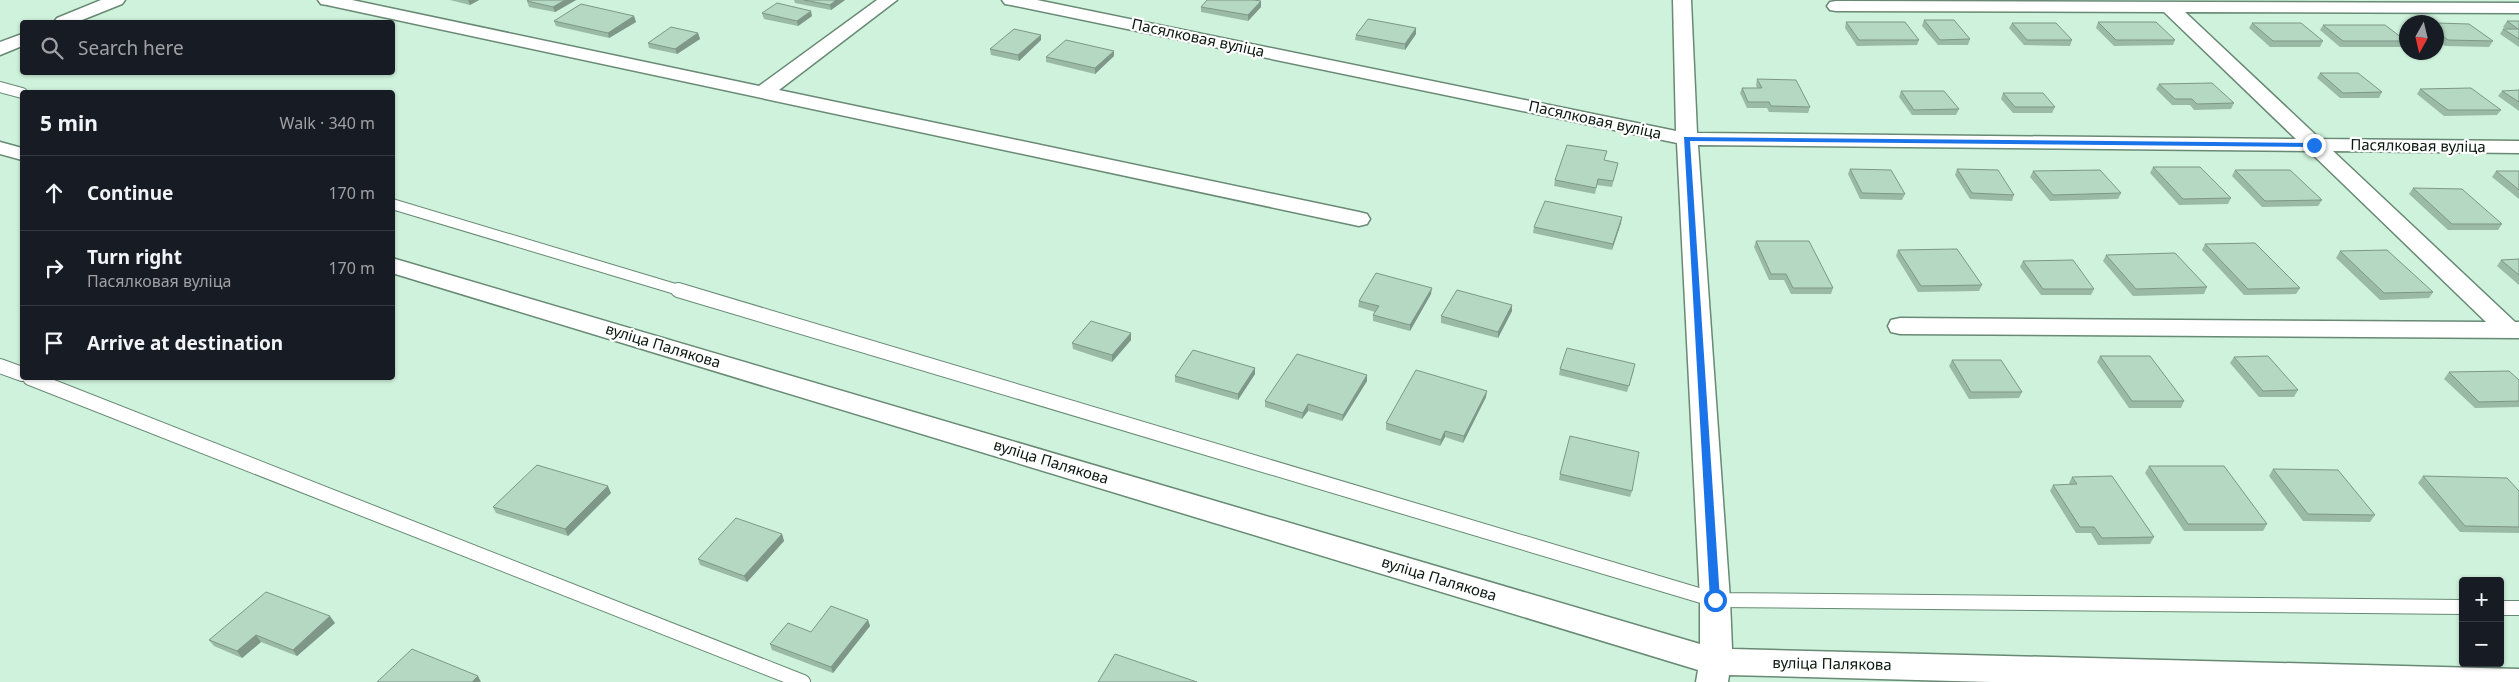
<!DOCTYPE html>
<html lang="en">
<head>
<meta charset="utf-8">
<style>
	:root { --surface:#171b24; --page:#20242c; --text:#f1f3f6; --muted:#9ea1a6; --line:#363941 }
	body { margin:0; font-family:"Noto Sans",sans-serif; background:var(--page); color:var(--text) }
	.controls { position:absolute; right:15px; bottom:15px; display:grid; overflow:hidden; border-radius:5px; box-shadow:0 1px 4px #0004 }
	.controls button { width:45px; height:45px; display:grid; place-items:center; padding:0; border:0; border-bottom:1px solid var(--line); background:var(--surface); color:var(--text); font:25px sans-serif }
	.compass { position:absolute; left:2399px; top:15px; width:45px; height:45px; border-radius:50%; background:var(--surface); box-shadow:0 1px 4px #0004; rotate:188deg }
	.stop { position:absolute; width:15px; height:15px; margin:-11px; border:4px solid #1a73e8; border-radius:50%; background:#fff }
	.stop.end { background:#1a73e8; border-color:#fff; box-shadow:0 1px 5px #0008 }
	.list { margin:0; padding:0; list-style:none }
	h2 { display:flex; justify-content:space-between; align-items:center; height:65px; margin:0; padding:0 20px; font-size:21px }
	h2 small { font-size:16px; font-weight:400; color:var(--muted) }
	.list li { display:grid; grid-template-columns:32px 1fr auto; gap:15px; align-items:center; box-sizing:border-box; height:75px; padding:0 20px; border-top:1px solid var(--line) }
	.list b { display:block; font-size:19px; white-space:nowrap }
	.list p { margin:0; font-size:16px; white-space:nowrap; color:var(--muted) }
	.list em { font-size:16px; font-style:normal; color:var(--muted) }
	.icon { flex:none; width:28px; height:28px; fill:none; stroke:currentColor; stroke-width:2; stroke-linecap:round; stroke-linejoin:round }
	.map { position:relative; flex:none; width:2519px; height:682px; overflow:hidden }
	.search { position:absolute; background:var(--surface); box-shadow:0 1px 4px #0004; left:20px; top:20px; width:375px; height:55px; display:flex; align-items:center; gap:12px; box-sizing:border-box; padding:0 18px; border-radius:5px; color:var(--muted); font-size:19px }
	.panel { position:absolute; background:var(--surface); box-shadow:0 1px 4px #0004; left:20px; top:90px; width:375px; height:290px; border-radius:5px }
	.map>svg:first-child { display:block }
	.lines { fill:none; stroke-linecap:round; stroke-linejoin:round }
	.service-far1-casing { stroke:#688974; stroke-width:12 }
	.service-casing { stroke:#688974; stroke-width:16 }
	.minor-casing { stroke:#688974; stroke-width:3 }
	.service-far1 { stroke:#fff; stroke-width:10 }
	.service { stroke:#fff; stroke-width:14 }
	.minor { fill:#fff; fill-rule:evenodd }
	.wall { fill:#9bbaa6 }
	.shaded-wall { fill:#7e9787 }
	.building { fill:#b4d8c1; stroke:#7e9787 }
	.route { fill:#1a73e8 }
	.labels { text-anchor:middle; stroke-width:4.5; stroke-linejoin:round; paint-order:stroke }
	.street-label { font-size:15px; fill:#0a1810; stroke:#fff }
</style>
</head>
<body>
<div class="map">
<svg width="2519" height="682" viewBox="0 0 2519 682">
	<rect width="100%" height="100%" fill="#cef2db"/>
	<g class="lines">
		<defs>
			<path id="service-far1" d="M0,87L22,93
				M392,204L682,291"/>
			<path id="service" d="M678,290L1715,600L2463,607
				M0,366L22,374
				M30,378L803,682
				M2500,608H2519"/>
			<path id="minor" d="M101,0H125L122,4L77,22H54L57,18Z
				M318,0H352L759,86L877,0H897L779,90L1359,212L1367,214L1370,219L1367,224L1359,226L327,5L321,4Z
				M1002,0H1037L1676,131L1673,0H1691L1697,133L2296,139L2164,12L1836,11L1830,10L1827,6L1830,2L1836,1L2519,3V13L2185,12L2320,139L2519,141V153L2333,151L2515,322H2519V338L1900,334L1891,332L1888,326L1891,320L1900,318L2486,322L2309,151L1698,145L1730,600L1732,649L2519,669V682H1991L1729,675L1728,682H1696L1698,670L392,273V258L1700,644V600L1677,143L1011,5L1005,4Z
				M22,34V46L0,55V42Z
				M0,142L22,148V160L0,154Z"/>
		</defs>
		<use href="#service-far1" class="service-far1-casing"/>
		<use href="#service" class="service-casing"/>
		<use href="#minor" class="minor-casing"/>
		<use href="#service-far1" class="service-far1"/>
		<use href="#service" class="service"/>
		<use href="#minor" class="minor"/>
	</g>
	<path class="wall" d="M450,0H479L470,5Z
		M529,0H576L555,12L529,7L527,1Z
		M794,0H845L831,10L795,3Z
		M1201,7H1261L1248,21L1201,12Z
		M762,13L812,16L798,26L764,19Z
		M634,16L636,22L609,38L556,26L554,21Z
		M1924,20L1970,39L1968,45H1938L1922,26Z
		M2507,21H2519V47L2500,34L2503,29H2506L2503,27Z
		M1846,22L1919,40L1917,45L1857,46L1845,28Z
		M2098,22L2175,40L2173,45L2114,46L2096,28Z
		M2012,23L2072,40L2070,46L2024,45L2009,28Z
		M2252,23L2323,41L2320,47H2270L2249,28Z
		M2436,23L2493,41L2489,47L2445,46L2436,39Z
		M2323,25L2406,41L2403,47H2340L2320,30Z
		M698,33L700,39L677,54L649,48L648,43Z
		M1416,34L1405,50L1355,40L1356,35Z
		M1041,40L1019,61L991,55L990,49Z
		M1114,51V56L1095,74L1046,62V57Z
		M2320,73L2382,92L2379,98H2340L2317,78Z
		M1757,79L1810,107L1808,113L1769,112L1767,108H1747L1740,93L1742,88H1757L1756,85Z
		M2159,84L2234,103L2231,109L2194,110L2190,105H2172L2156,89Z
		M2420,89L2501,110L2497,115L2444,116L2417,94Z
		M2519,90V111L2498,96L2502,91Z
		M1901,91L1959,109L1956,115H1912L1899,97Z
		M2003,93L2055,107L2052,113H2013L2001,99Z
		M1605,160L1618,163L1612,187L1597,185L1595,194L1554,186L1555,180Z
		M2153,167L2231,198L2228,204L2179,205L2150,173Z
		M1850,169L1905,194L1902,200L1860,199L1848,174Z
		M1957,169L2014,195L2012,201L1970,199L1955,175Z
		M2235,170L2322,200L2318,206L2262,207L2232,176Z
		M2033,171L2121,193L2118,199L2050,201L2030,177Z
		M2496,171H2519V199L2492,177Z
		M2413,188L2502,224L2498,230H2448L2409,194Z
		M1621,223L1612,250L1533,233L1534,227Z
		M1756,241L1833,288L1831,294H1791L1784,280H1769L1754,247Z
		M2205,244L2300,288L2296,294L2244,295L2202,250Z
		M1898,250L1982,285L1979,291L1918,292L1896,256Z
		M2340,251L2433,292L2429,298L2380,300L2336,258Z
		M2106,255L2207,287L2204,294L2133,296L2103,261Z
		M2519,259V285L2497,266L2501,260Z
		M2023,261L2094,289L2091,295H2041L2020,267Z
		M1431,294L1410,331L1373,321V315L1375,312L1358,307L1359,301Z
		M1512,311L1498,338L1441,323V316Z
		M1131,333V340L1112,362L1073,349L1072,343Z
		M2100,356L2184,401L2181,408H2129L2097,362Z
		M2234,357L2298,390L2294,397H2259L2230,363Z
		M1952,360L2022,392L2019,398L1969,399L1949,366Z
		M1255,368V374L1238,400L1175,382V376Z
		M1560,369L1634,370L1627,392L1559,375Z
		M2449,372L2519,380V407L2475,408L2444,379Z
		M1367,375V381L1342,421L1308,411L1302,419L1265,407V401Z
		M1486,397L1463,443L1445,437L1440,446L1386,430V423Z
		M2149,466L2267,524L2263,531H2184L2145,473Z
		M2273,469L2375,515L2370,522L2303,521L2269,476Z
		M1560,474L1632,491L1630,497L1559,480Z
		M2423,476L2519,491V533L2460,532L2418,483Z
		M2072,477L2154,537L2150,544L2098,545L2091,533H2076L2050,491L2053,485H2070L2069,483Z
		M611,493L568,536L496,513L493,507Z
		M782,534L784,541L747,582L700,565L698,559Z
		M868,620L870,626L833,673L772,650L770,644L811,632Z
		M335,623L297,656L261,642L242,658L214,646L209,640Z"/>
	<path class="shaded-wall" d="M468,0H479L470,5Z
		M565,0H576L555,12L553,7Z
		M836,0H845L831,10L830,5Z
		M1261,1V7L1248,21V15Z
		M811,11L812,16L798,26L797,21Z
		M634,16L636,22L609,38L608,33Z
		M1416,28V34L1405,50V44Z
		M698,33L700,39L677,54L675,49Z
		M1041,35V40L1019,61L1018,55Z
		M1114,51V56L1095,74V68Z
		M1622,217L1621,223L1612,250L1613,244Z
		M1432,288L1431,294L1410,331V325Z
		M1512,305V311L1498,338V332Z
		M1131,333V340L1112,362V355Z
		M1255,368V374L1238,400V394Z
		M1367,375V381L1342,421L1343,415Z
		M1487,391L1486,397L1463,443L1464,436Z
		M1308,404V411L1302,419L1303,413Z
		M1445,431V437L1440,446L1441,440Z
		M608,486L611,493L568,536L565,529Z
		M782,534L784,541L747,582L744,576Z
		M330,616L335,623L297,656L293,650Z
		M868,620L870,626L833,673L831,667Z
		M256,635L261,642L242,658L237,651Z
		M478,676L481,682H472Z"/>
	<path class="building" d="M529,0H565L553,7L527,1Z
		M804,0H836L830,5Z
		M1207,0H1254L1261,1L1248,15L1201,7Z
		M777,3L811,11L797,21L762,13Z
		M581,4L634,16L608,33L554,21Z
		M1368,19L1416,28L1405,44L1356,35Z
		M1924,20H1954L1970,39L1940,40Z
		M2507,21H2519V39L2503,29H2518Z
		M1846,22H1905L1919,40H1859Z
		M2098,22H2156L2175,40H2116Z
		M2012,23H2056L2072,40H2027Z
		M2252,23H2301L2323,41H2273Z
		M2436,23L2469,24L2493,41L2448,40L2436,31Z
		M2323,25H2385L2406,41H2343Z
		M671,27L698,33L675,49L648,43Z
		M1014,29L1041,35L1018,55L990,49Z
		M1066,40L1114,51L1095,68L1046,57Z
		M2320,73H2358L2382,92L2343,93Z
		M1757,79L1796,80L1810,107L1771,106L1769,102H1748L1742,88H1762Z
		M2212,83L2234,103L2197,104L2192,99H2175L2159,84Z
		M2471,88L2501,110H2448L2420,89Z
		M2519,90V102L2502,91Z
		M1901,91H1944L1959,109L1914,110Z
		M2003,93H2043L2055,107H2015Z
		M1567,145L1607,151L1604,160L1618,163L1613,181L1598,179L1596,188L1555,180Z
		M2153,167H2200L2231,198L2183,199Z
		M1850,169L1891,170L1905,194L1862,193Z
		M1957,169L1998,170L2014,195L1972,193Z
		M2100,170L2121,193L2053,195L2033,171Z
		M2235,170H2290L2322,200L2265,201Z
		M2496,171H2519V190Z
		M2413,188L2462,189L2502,224H2452Z
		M1545,201L1622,217L1613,244L1534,227Z
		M1756,241H1809L1833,288H1793L1786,274H1771Z
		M2255,243L2300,288L2248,289L2205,244Z
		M1957,249L1982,285L1921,286L1898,250Z
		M2387,250L2433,292L2384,293L2340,251Z
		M2175,253L2207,287L2136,289L2106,255Z
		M2519,259V275L2501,260Z
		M2073,260L2094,289H2043L2023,261Z
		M1376,273L1432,288L1410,325L1373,315L1379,306L1359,301Z
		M1457,290L1512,305L1498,332L1441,316Z
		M1091,321L1131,333L1112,355L1072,343Z
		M1567,348L1635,364L1629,386L1560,369Z
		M1193,350L1255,368L1238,394L1175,376Z
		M1297,354L1367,375L1343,415L1308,404L1303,413L1265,401Z
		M2100,356H2150L2184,401H2132Z
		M2268,356L2298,390L2263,391L2234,357Z
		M1952,360H2001L2022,392H1971Z
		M1416,370L1487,391L1464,436L1445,431L1441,440L1386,423Z
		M2509,371L2519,380V401L2479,402L2449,372Z
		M1570,436L1639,452L1632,491L1560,474Z
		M537,465L608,486L565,529L493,507Z
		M2149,466H2224L2267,524H2188Z
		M2273,469L2338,470L2375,515L2308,514Z
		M2112,476L2154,537L2102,538L2094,527H2080L2053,485L2077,484L2072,477Z
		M2423,476L2507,478L2519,491V527L2465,526Z
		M736,518L782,534L744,576L698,559Z
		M266,592L330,616L293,650L256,635L237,651L209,640Z
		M831,606L868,620L831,667L770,644L788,623L811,632Z
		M412,649L478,676L472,682H377Z
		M1115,654L1197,682H1098Z"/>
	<path class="route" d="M1684,137L2314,143L2318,145L2314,147L1690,141L1720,600L1715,604L1710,600Z"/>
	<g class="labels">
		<g class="street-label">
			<text transform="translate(1198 38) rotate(12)" y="5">Пасялковая вуліца</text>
			<text transform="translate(1595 120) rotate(12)" y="5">Пасялковая вуліца</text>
			<text transform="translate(2418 146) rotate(1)" y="5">Пасялковая вуліца</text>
			<text transform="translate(663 346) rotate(17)" y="5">вуліца Палякова</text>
			<text transform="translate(1051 462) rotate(17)" y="5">вуліца Палякова</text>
			<text transform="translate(1439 579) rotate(17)" y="5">вуліца Палякова</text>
			<text transform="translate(1832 664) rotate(1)" y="5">вуліца Палякова</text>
		</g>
	</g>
</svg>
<div class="controls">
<button>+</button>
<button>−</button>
</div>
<svg class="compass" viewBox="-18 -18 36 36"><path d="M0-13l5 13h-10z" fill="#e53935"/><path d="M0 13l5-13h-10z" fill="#9ea1a6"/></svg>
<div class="stop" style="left:1715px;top:600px"></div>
<div class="stop end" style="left:2314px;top:145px"></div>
<div class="search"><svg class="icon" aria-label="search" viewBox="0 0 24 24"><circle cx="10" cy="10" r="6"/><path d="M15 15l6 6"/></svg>Search here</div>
<section class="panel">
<h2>5 min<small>Walk · 340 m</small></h2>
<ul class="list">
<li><svg class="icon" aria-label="ahead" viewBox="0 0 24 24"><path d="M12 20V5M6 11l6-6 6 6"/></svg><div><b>Continue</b></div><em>170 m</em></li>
<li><svg class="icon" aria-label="right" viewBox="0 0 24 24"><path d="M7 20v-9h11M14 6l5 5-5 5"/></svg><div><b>Turn right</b><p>Пасялковая вуліца</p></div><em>170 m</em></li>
<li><svg class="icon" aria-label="arrive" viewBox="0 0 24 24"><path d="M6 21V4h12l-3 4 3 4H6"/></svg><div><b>Arrive at destination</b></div></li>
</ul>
</section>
</div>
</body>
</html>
